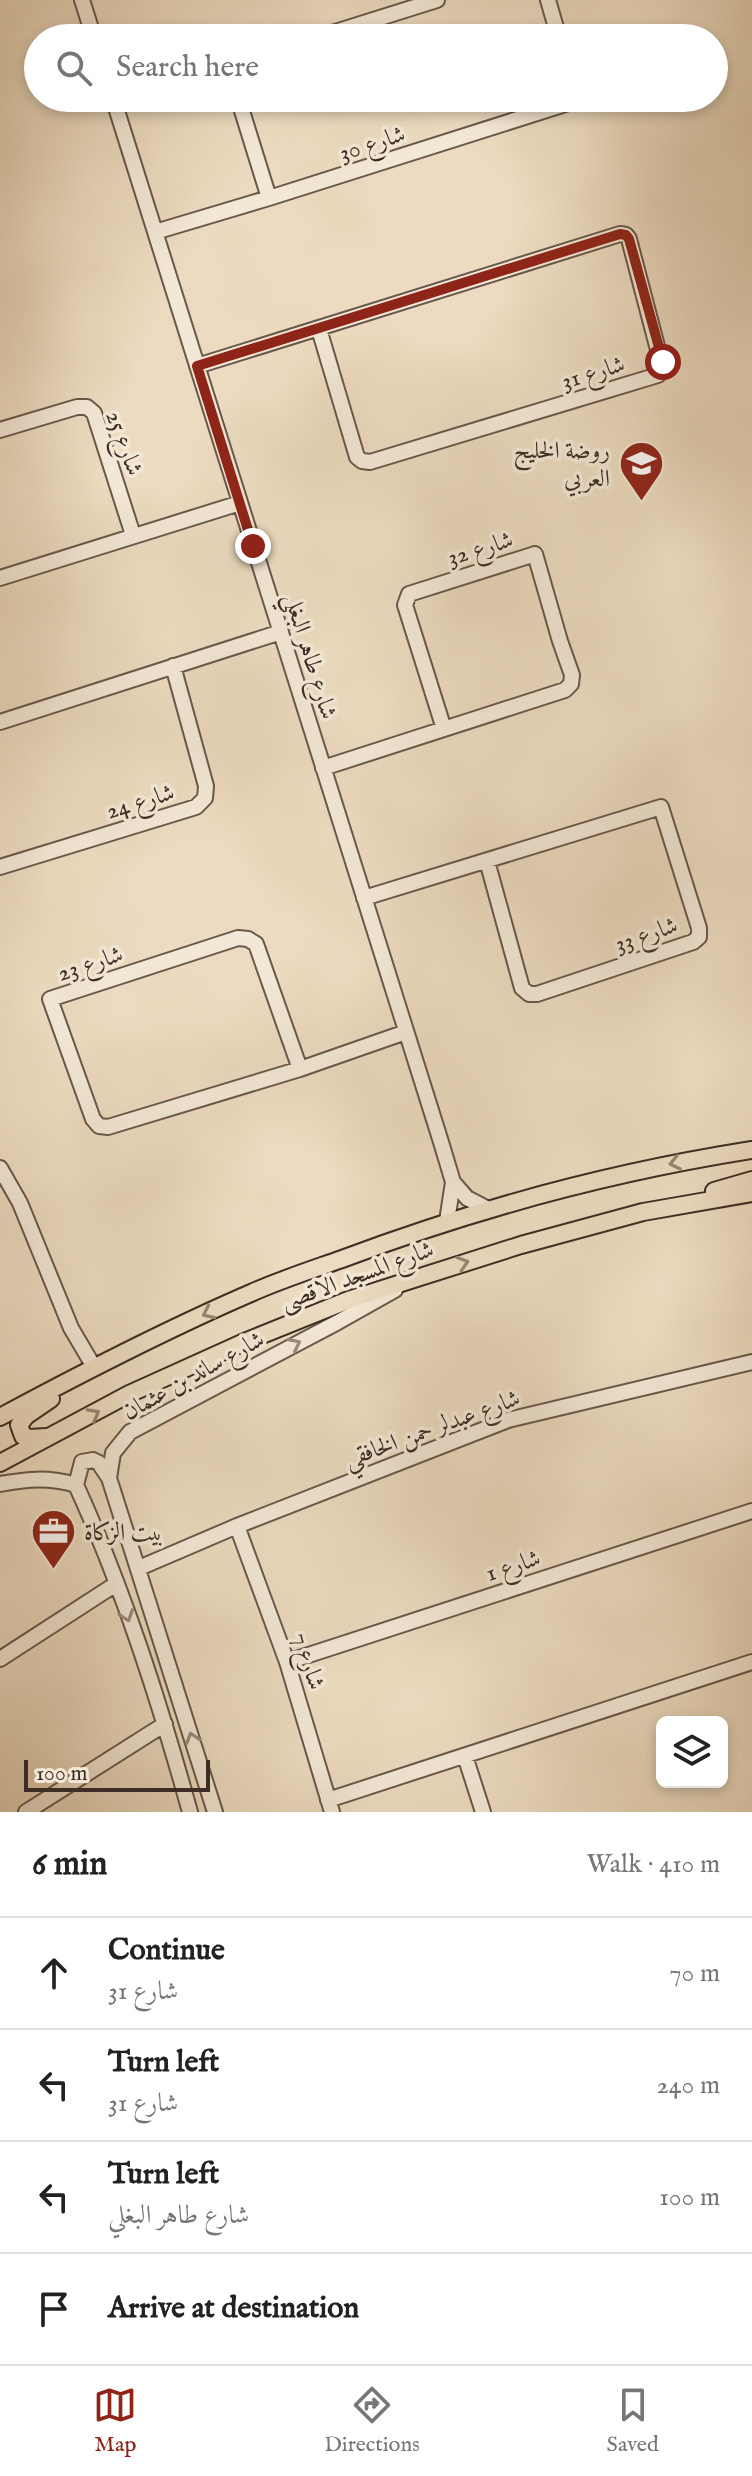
<!DOCTYPE html>
<html lang="en">
<head>
<meta charset="utf-8">
<style>
	:root { --surface:#fff; --page:#f6f6f6; --text:#222; --muted:#767676; --line:#e0e0e0; --accent:#8f2418 }
	body { margin:0; font-family:"IM FELL English",Amiri,serif; background:var(--page); color:var(--text) }
	.controls { position:absolute; right:24px; bottom:24px; display:grid; overflow:hidden; border-radius:12px; box-shadow:0 4px 12px #0003 }
	.controls button { width:72px; height:72px; display:grid; place-items:center; padding:0; border:0; border-bottom:2px solid var(--line); background:var(--surface); color:var(--text); font:40px sans-serif }
	.scale { position:absolute; left:24px; bottom:20px; width:186px; box-sizing:border-box; padding-left:8px; border:4px solid #3d2d24; border-top:0; font-size:22px; line-height:28px; white-space:nowrap; color:#3d2d24; -webkit-text-stroke:6px #f3e8d6; paint-order:stroke }
	.stop { position:absolute; width:24px; height:24px; margin:-18px; border:6px solid #8f2418; border-radius:50%; background:#fff }
	.stop.end { background:#8f2418; border-color:#fff; box-shadow:0 2px 8px #0008 }
	.list { margin:0; padding:0; list-style:none }
	h2 { display:flex; justify-content:space-between; align-items:center; height:104px; margin:0; padding:0 32px; font-size:34px }
	h2 small { font-size:26px; font-weight:400; color:var(--muted) }
	.list li { display:grid; grid-template-columns:52px 1fr auto; gap:24px; align-items:center; box-sizing:border-box; height:112px; padding:0 32px; border-top:2px solid var(--line) }
	.list b { display:block; font-size:30px; white-space:nowrap }
	.list p { margin:0; font-size:26px; white-space:nowrap; color:var(--muted) }
	.list em { font-size:26px; font-style:normal; color:var(--muted) }
	.icon { flex:none; width:44px; height:44px; fill:none; stroke:currentColor; stroke-width:2; stroke-linecap:round; stroke-linejoin:round }
	.map { position:relative; flex:none; width:752px; height:1812px; overflow:hidden }
	.search { position:absolute; background:var(--surface); box-shadow:0 4px 12px #0003; left:24px; right:24px; top:24px; height:88px; display:flex; align-items:center; gap:20px; box-sizing:border-box; padding:0 28px; border-radius:44px; color:var(--muted); font-size:30px }
	.sheet { height:552px; background:var(--surface) }
	nav { display:flex; justify-content:space-around; align-items:center; box-sizing:border-box; height:112px; border-top:2px solid var(--line); background:var(--surface); font-size:22px; color:var(--muted) }
	nav a { display:grid; justify-items:center; gap:4px }
	nav .on { color:var(--accent) }
	.map>svg:first-child { display:block }
	.lines { fill:none; stroke-linecap:round; stroke-linejoin:round }
	.minor-casing { stroke:#69584b; stroke-width:18 }
	.major-casing { stroke:#3d2d24; stroke-width:20 }
	.minor { stroke:#f3e8d6; stroke-width:14 }
	.major { stroke:#ecdbc0; stroke-width:16 }
	.oneway { stroke:#948472 }
	.oneway2 { stroke:#988a7d }
	.route { stroke:#8f2418; stroke-width:10 }
	.labels { text-anchor:middle; stroke-width:7; stroke-linejoin:round; paint-order:stroke }
	.street-label { font-size:24px; fill:#3d2d24; stroke:#f3e8d6 }
	.poi-label { font-size:24px; fill:#3d2d24; stroke:#f3e8d6; text-anchor:end }
</style>
</head>
<body>
<div class="map">
<svg width="752" height="1812" viewBox="0 0 752 1812">
	<rect width="100%" height="100%" fill="#ecdbc0"/>
	<filter id="stains"><feTurbulence type="fractalNoise" baseFrequency=".0025" numOctaves="4"/><feColorMatrix values="0 0 0 0 .2 0 0 0 0 .09 0 0 0 0 .02 0 0 0 .5 -.17"/></filter>
	<radialGradient id="worn" r=".72"><stop offset=".6" stop-color="#630" stop-opacity="0"/><stop offset="1" stop-color="#630" stop-opacity=".3"/></radialGradient>
	<g class="lines">
		<defs>
			<path id="minor" d="M82,0L94,38
				M548,0L559,38
				M316,38L437,0
				M113,98L441,1142L453,1182L447,1221
				M238,98L269,198
				M155,232L269,198L578,100L577,98
				M197,366L620,234L626,235L629,239L663,369L658,375L370,462L362,461L357,457L319,329
				M0,430L77,407H87L94,413L133,535
				M0,578L240,503
				M0,722L281,632
				M323,768L565,690L571,684L572,675L560,641L535,554L409,594L405,605L444,729
				M0,867L196,807L205,798L206,786L173,666
				M364,898L661,807L699,928V937L693,942L537,994H529L522,988L487,861
				M300,1069L256,944L248,939L238,938L50,999L93,1119L99,1126L108,1127L300,1069L406,1032
				M0,1168L20,1203L71,1328L94,1367
				M453,1182L467,1198L488,1209
				M0,1484C27,1479 49,1477 76,1485C124,1590 159,1701 190,1812
				M76,1485L82,1462L93,1460L99,1463L109,1478
				M237,1526L287,1662L332,1812
				M139,1568L237,1526L508,1420L752,1362
				M0,1659L116,1584
				M287,1662L752,1511
				M465,1756L483,1812
				M328,1800L752,1662
				M26,1812L165,1724
				M215,1812L109,1478L113,1453L130,1432L338,1322L395,1290"/>
			<path id="major" d="M714,1191L752,1180
				M0,1417C82,1373 165,1330 251,1293C280,1280 311,1270 342,1259C475,1209 612,1172 752,1150
				M46,1437L30,1438L23,1436L19,1425L26,1416L51,1399
				M0,1463L129,1394L242,1343L351,1299L521,1245L643,1212L752,1193"/>
		</defs>
		<use href="#minor" class="minor-casing"/>
		<use href="#major" class="major-casing"/>
		<use href="#minor" class="minor"/>
		<use href="#major" class="major"/>
	</g>
	<defs><path id="oneway-chevron" d="M-2-3.5L2.5 0L-2 3.5" fill="none" stroke-width="1.6" stroke-linecap="round" stroke-linejoin="round" transform="scale(2)"/></defs>
	<g class="oneway">
		<use href="#oneway-chevron" transform="translate(675 1163) rotate(168)"/>
		<use href="#oneway-chevron" transform="translate(463 1263) rotate(-17)"/>
		<use href="#oneway-chevron" transform="translate(208 1313) rotate(155)"/>
		<use href="#oneway-chevron" transform="translate(94 1414) rotate(-29)"/>
	</g>
	<g class="oneway2">
		<use href="#oneway-chevron" transform="translate(295 1344) rotate(-27)"/>
		<use href="#oneway-chevron" transform="translate(127 1616) rotate(71)"/>
		<use href="#oneway-chevron" transform="translate(192 1738) rotate(-107)"/>
	</g>
	<g class="lines">
		<path class="route" d="M253,546L197,366L620,234L626,235L629,239L663,362"/>
	</g>
	<defs>
		<symbol id="school-pin" viewBox="-11 -11 22 30"><path d="M0 17L-7.5 6A9.5 9.5 0 1 1 7.5 6Z" fill="#8f2418" stroke="#f3e8d6"/><path d="M0-5L7-2L0 1L-7-2ZM-4 1L0 2.5L4 1V4Q0 6-4 4Z" fill="#fff"/></symbol>
		<symbol id="office-pin" viewBox="-11 -11 22 30"><path d="M0 17L-7.5 6A9.5 9.5 0 1 1 7.5 6Z" fill="#8f2418" stroke="#f3e8d6"/><path d="M-6-3h4V-5.5h4V-3h4V5H-6ZM-1-4.5V-3h2v-1.5ZM-6 0V1H6V0Z" fill="#fff"/></symbol>
	</defs>
	<g fill-rule="evenodd">
		<use href="#school-pin" x="616" y="438" width="51" height="69"/>
		<use href="#office-pin" x="28" y="1506" width="51" height="69"/>
	</g>
	<g class="labels">
		<g class="street-label">
			<text transform="translate(372 143) rotate(-18)" y="8">شارع 30</text>
			<text transform="translate(593 372) rotate(-17)" y="8">شارع 31</text>
			<text transform="translate(125 443) rotate(70)" y="8">شارع 25</text>
			<text transform="translate(480 548) rotate(-17)" y="8">شارع 32</text>
			<text transform="translate(311 656) rotate(73)" y="8">شارع طاهر البغلي</text>
			<text transform="translate(140 801) rotate(-17)" y="8">شارع 24</text>
			<text transform="translate(646 934) rotate(-19)" y="8">شارع 33</text>
			<text transform="translate(90 963) rotate(-18)" y="8">شارع 23</text>
			<text transform="translate(357 1275) rotate(-20)" y="8">شارع المسجد الاقصى</text>
			<text transform="translate(193 1375) rotate(-29)" y="8">شارع ساند بن عثمان</text>
			<text transform="translate(432 1428) rotate(-20)" y="8">شارع عبدلر حمن الخافقي</text>
			<text transform="translate(513 1565) rotate(-18)" y="8">شارع 1</text>
			<text transform="translate(309 1661) rotate(72)" y="8">شارع 7</text>
		</g>
		<g class="poi-label">
			<text x="610" y="458">روضة الخليج<tspan x="610" dy="28">العربي</tspan></text>
			<text x="84" y="1540" text-anchor="start">بيت الزكاة</text>
		</g>
	</g>
	<rect width="100%" height="100%" filter="url(#stains)"/>
	<rect width="100%" height="100%" fill="url(#worn)"/>
</svg>
<div class="controls">
<button><svg class="icon" aria-label="layers" viewBox="0 0 24 24"><path d="M12 4l9 5-9 5-9-5zM3 14l9 5 9-5"/></svg></button>
</div>
<div class="scale">100 m</div>
<div class="stop" style="left:663px;top:362px"></div>
<div class="stop end" style="left:253px;top:546px"></div>
<div class="search"><svg class="icon" aria-label="search" viewBox="0 0 24 24"><circle cx="10" cy="10" r="6"/><path d="M15 15l6 6"/></svg>Search here</div>
</div>
<section class="sheet">
<h2>6 min<small>Walk · 410 m</small></h2>
<ul class="list">
<li><svg class="icon" aria-label="ahead" viewBox="0 0 24 24"><path d="M12 20V5M6 11l6-6 6 6"/></svg><div><b>Continue</b><p>شارع 31</p></div><em>70 m</em></li>
<li><svg class="icon" aria-label="left" viewBox="0 0 24 24"><path d="M17 20v-9H6M10 6l-5 5 5 5"/></svg><div><b>Turn left</b><p>شارع 31</p></div><em>240 m</em></li>
<li><svg class="icon" aria-label="left" viewBox="0 0 24 24"><path d="M17 20v-9H6M10 6l-5 5 5 5"/></svg><div><b>Turn left</b><p>شارع طاهر البغلي</p></div><em>100 m</em></li>
<li><svg class="icon" aria-label="arrive" viewBox="0 0 24 24"><path d="M6 21V4h12l-3 4 3 4H6"/></svg><div><b>Arrive at destination</b></div></li>
</ul>
</section>
<nav>
<a class="on"><svg class="icon" aria-label="map" viewBox="0 0 24 24"><path d="M3 6l6-2 6 2 6-2v14l-6 2-6-2-6 2zM9 4v14M15 6v14"/></svg>Map</a>
<a><svg class="icon" aria-label="directions" viewBox="0 0 24 24"><path d="M12 3l9 9-9 9-9-9zM9 14v-3h6M13 9l2 2-2 2"/></svg>Directions</a>
<a><svg class="icon" aria-label="saved" viewBox="0 0 24 24"><path d="M7 4h10v16l-5-4-5 4z"/></svg>Saved</a>
</nav>
</body>
</html>
